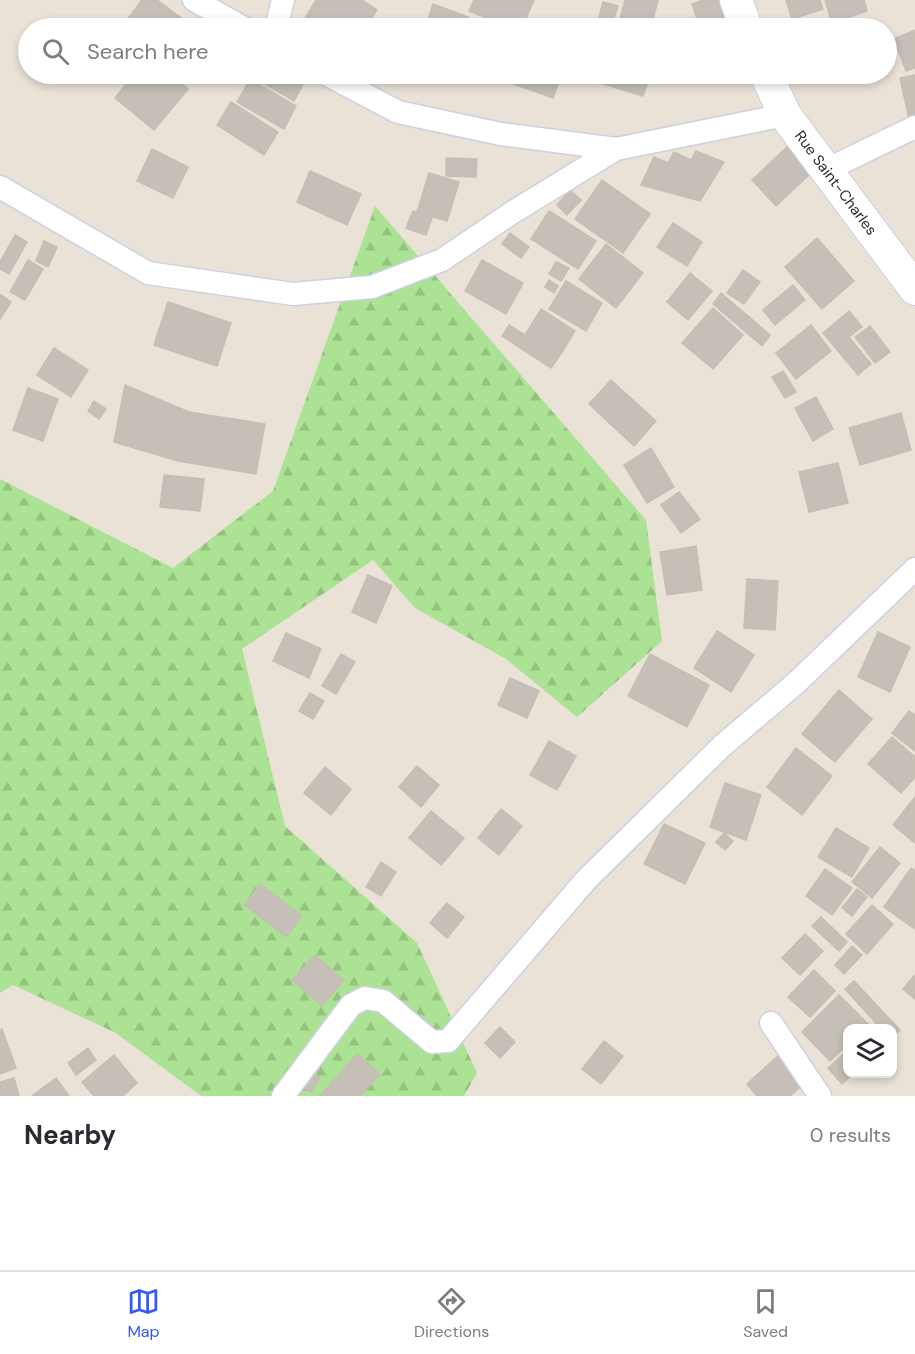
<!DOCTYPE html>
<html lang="en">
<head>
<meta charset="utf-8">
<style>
	:root { --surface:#fff; --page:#f7f7f7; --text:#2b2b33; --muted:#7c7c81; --line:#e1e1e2; --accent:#3456fa }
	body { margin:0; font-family:"DM Sans",sans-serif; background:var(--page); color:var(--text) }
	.controls { position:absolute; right:18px; bottom:18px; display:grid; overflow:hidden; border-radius:12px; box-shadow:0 3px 9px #0003 }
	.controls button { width:54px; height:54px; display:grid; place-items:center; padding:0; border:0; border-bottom:2px solid var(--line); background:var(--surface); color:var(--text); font:30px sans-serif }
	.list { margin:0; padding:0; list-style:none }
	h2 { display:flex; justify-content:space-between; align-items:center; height:78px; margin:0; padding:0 24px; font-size:26px }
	h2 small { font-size:20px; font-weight:400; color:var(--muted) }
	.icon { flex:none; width:33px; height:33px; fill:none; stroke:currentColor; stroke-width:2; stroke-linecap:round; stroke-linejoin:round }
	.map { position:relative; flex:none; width:915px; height:1096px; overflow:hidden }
	.search { position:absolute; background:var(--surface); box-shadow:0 3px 9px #0003; left:18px; right:18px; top:18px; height:66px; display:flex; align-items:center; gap:15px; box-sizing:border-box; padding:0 21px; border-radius:33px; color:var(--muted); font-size:22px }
	.sheet { height:174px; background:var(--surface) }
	nav { display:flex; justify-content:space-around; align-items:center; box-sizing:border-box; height:84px; border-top:2px solid var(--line); background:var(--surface); font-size:16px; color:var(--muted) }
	nav a { display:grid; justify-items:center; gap:3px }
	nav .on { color:var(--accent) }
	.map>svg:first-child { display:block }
	.forest { fill:url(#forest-firs) }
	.building { fill:#c5bfb8; stroke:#c5beb2; stroke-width:1.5 }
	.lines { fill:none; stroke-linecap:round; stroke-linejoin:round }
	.street-casing { stroke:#cdd0e0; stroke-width:25 }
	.secondary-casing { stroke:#cdd0e0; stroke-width:34 }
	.street { stroke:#fff; stroke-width:22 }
	.secondary { stroke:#fff; stroke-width:32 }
	.labels { text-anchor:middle; stroke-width:4.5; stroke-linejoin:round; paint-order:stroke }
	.street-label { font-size:15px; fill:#272727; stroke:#fff }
</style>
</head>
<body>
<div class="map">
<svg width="915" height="1096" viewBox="0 0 915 1096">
	<defs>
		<pattern id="forest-firs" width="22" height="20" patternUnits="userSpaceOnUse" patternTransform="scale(1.5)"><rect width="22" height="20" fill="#ace293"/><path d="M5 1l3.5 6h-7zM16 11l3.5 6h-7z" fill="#94c27f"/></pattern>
	</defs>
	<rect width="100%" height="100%" fill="#eae2d7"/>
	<path class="forest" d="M375,206L646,520L662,641L577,717L506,659L415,608L373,560L242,649L285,826L417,943L477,1073L464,1096H201L116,1033L13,985L0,993V479L173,568L273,491Z"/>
	<path class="building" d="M142,0H157L195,28H121Z
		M316,0H362L377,10L365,28H299Z
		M474,0H534L522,28H513L469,11Z
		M625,0H658L651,27L620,20Z
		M703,0H721L729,24L714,28H700L692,4Z
		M786,0H820L823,9L792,19Z
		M825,0H864L867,11L832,23Z
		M603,2L618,6L611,28H596Z
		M433,4L468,17L464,28H452L428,20Z
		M471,19L487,25L485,28H468Z
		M618,22L638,28H615Z
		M915,30V68L906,71L894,39Z
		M134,74H170L188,89L154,130L115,98Z
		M256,74H301L307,77L294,101L254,78Z
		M511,74H562L553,98L508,82Z
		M597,74H645L650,75L643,96L594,81Z
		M915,75V117L909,119L900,78Z
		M250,79L296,106L284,129L237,102Z
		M231,102L278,132L264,155L217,125Z
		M787,147L811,173L776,206L752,180Z
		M152,149L188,167L173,198L137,181Z
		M696,151L724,162L700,201L641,185L654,157L668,163L674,152L691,160Z
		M446,158L477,159L476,177L446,176Z
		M310,171L361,194L347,225L297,202Z
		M429,173L459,182L447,221L417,212Z
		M602,180L650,214L623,253L575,219Z
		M570,190L581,200L567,215L557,205Z
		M413,211L432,218L426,235L406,228Z
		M549,211L596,241L578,269L531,239Z
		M673,223L702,242L687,266L657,247Z
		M510,233L529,247L521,258L502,244Z
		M15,235L27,242L9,274L0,269V262Z
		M817,238L854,281L822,309L785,267Z
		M44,241L57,247L48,267L36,261Z
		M606,244L643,273L616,308L579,279Z
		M28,260L43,269L25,300L10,292Z
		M482,260L523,283L506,314L465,291Z
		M556,262L569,268L561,281L549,274Z
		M743,270L760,282L744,304L727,293Z
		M690,273L712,291L688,320L667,302Z
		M549,280L558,286L554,293L545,287Z
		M566,281L602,303L586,331L549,309Z
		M793,285L805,300L775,325L763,310Z
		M721,293L770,335L762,346L713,304Z
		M0,294L11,302L0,319Z
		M168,302L231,323L217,366L154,345Z
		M713,308L743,335L713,369L682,343Z
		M541,309L575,331L559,357L525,335Z
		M849,311L862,327L849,337L871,364L858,375L823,333Z
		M509,325L559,357L551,368L502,336Z
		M811,325L831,351L796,379L776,353Z
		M870,326L890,352L875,363L855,337Z
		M54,348L88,370L71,397L37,375Z
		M783,371L796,392L785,398L772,377Z
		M611,380L656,421L634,446L589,404Z
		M125,385L189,412L265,424L256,474L178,461L114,442Z
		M28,388L58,399L43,441L13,430Z
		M816,397L833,429L813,441L795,408Z
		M94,401L106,409L99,419L88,411Z
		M901,413L911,450L860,465L849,428Z
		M651,448L674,487L647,503L624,465Z
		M838,463L848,503L809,512L799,472Z
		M164,475L204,479L200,511L160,507Z
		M679,492L700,519L681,533L661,505Z
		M696,546L702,590L667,595L660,552Z
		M368,575L392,586L376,623L352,612Z
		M747,579L778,581L775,630L744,628Z
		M717,631L754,655L731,692L694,668Z
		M878,632L910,647L890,692L858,677Z
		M286,633L321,649L309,678L273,661Z
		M341,654L355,662L336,694L322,686Z
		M650,654L709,685L687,727L628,696Z
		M510,678L539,691L527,718L498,705Z
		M839,690L872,719L835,762L802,734Z
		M310,693L324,701L313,719L299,711Z
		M909,711L915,715V751L892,733Z
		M892,737L915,757V777L901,793L868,764Z
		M549,741L576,756L557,790L530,775Z
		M796,748L832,776L802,815L767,787Z
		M417,766L439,785L421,807L399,787Z
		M325,767L351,789L331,815L304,793Z
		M725,783L761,795L746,840L710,827Z
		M915,797V843L893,825Z
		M501,809L522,826L499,855L478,838Z
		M431,811L464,838L441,865L409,838Z
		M664,824L705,843L685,884L644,864Z
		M836,828L869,848L852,877L818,857Z
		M724,833L733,841L725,850L716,842Z
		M880,847L900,863L872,898L852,882Z
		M381,862L396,872L381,896L366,887Z
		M911,868L915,871V929L884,907Z
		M825,869L852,888L832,915L806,896Z
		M260,884L302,916L286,937L244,905Z
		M857,889L867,897L852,916L842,908Z
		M447,903L464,917L447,938L430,923Z
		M872,905L893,924L867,954L846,934Z
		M821,917L847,942L839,951L812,926Z
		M805,934L823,951L800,975L782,958Z
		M852,946L862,955L844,974L835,965Z
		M315,955L344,980L322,1006L292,980Z
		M814,970L835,991L810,1017L788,997Z
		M915,975V999L903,989Z
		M854,981L900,1030L892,1037V1028H870L876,1023L845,989Z
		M839,995L868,1024L864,1028H848V1044L830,1061L802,1032Z
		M500,1027L515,1042L500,1058L485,1043Z
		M2,1029L16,1068L0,1074V1030Z
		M604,1041L623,1056L601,1084L582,1069Z
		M88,1048L96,1060L76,1075L68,1063Z
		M848,1050V1074H853L842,1084L828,1068Z
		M357,1054L380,1074L360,1096H320Z
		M780,1054L806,1082L790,1096H757L747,1084Z
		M114,1055L137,1083L123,1096H94L82,1082Z
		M310,1072L320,1078L311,1092L301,1086Z
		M14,1078L19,1096H0V1082Z
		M56,1078L69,1096H32Z"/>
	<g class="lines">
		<defs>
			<path id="street" d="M194,0L244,28
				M276,28L283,0
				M326,74L398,112L501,134L616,149
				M826,170L915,127
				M0,187L148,273L293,294L372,287L442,260L513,212L616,149L785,115
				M771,1023L820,1096
				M283,1096L351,1005L365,998L383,1001L432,1042L448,1041L586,880L722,746L796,683L915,569"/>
			<g id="secondary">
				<path d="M736,0L746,28"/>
				<path id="s1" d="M766,74L785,115L915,289"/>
			</g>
		</defs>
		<use href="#street" class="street-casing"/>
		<use href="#secondary" class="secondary-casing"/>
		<use href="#street" class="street"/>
		<use href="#secondary" class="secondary"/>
	</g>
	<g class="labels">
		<g class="street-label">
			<text dy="5" stroke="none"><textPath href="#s1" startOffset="130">Rue Saint-Charles</textPath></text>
		</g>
	</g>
</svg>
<div class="controls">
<button><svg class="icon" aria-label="layers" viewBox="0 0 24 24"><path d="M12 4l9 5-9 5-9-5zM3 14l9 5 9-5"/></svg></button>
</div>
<div class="search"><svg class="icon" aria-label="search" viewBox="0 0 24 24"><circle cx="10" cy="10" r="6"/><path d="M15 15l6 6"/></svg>Search here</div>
</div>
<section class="sheet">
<h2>Nearby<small>0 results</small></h2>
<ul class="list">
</ul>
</section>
<nav>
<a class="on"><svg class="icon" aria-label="map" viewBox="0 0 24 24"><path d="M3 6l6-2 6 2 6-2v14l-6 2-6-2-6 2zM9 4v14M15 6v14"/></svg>Map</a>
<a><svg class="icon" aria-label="directions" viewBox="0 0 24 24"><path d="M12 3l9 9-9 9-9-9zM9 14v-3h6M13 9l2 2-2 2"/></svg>Directions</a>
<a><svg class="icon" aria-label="saved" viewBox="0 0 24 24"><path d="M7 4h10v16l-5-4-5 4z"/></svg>Saved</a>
</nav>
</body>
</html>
